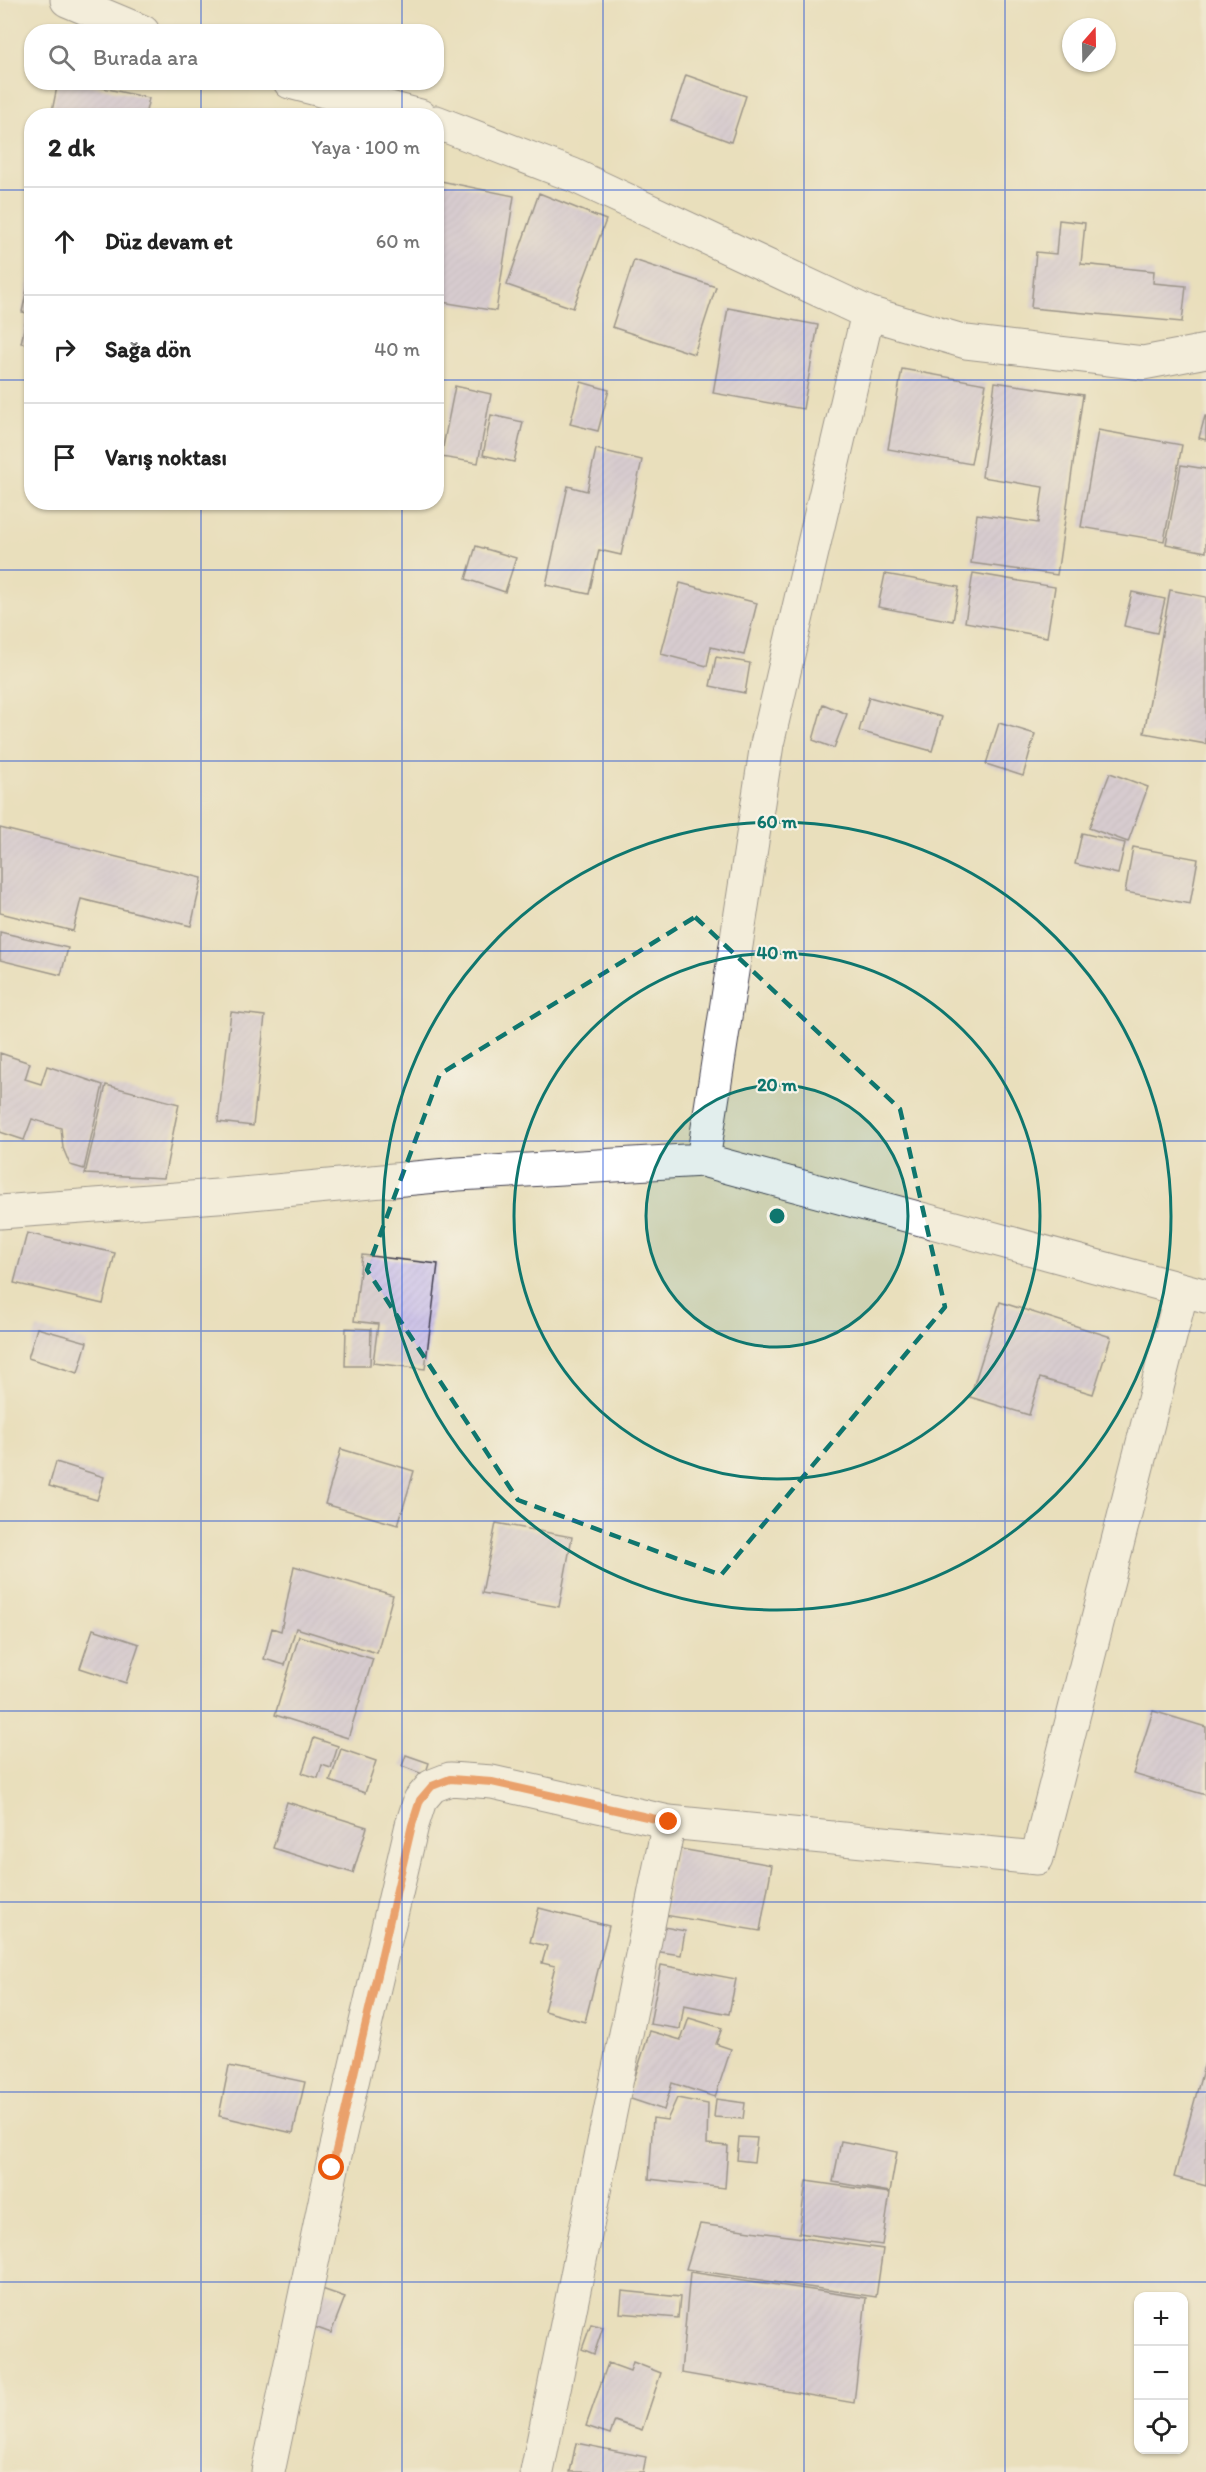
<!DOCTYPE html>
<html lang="tr">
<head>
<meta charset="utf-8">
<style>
	:root { --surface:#fff; --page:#f2f2f2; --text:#222; --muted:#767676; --line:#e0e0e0 }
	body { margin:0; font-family:Itim,sans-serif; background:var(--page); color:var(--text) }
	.controls { position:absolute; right:18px; bottom:18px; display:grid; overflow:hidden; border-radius:12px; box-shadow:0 2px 4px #0004 }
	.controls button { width:54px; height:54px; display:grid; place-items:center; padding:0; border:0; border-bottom:2px solid var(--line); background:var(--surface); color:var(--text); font:30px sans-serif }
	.compass { position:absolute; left:1062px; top:18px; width:54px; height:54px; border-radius:50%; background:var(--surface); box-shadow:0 2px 4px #0004; rotate:20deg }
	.stop { position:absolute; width:18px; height:18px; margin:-14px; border:4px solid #ea580c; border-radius:50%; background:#fff }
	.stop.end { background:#ea580c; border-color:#fff; box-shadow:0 2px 6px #0008 }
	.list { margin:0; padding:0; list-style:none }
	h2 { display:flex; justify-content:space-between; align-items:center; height:78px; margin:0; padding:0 24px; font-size:26px }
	h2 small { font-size:20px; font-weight:400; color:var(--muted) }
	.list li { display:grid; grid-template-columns:39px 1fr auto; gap:18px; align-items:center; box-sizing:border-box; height:108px; padding:0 24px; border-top:2px solid var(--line) }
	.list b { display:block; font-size:22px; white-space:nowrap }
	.list em { font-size:20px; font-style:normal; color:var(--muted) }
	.icon { flex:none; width:33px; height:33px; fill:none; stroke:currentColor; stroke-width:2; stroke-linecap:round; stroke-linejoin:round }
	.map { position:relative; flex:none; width:1206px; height:2472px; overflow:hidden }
	.search { position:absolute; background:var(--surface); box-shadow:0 2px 4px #0004; left:24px; top:24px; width:420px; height:66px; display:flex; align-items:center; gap:15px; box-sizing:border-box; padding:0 21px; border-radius:24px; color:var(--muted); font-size:22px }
	.panel { position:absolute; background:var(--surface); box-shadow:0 2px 4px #0004; left:24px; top:108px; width:420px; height:402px; border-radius:24px }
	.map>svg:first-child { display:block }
	.building { fill:url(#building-hatch) }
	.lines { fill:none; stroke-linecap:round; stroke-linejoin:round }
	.minor-casing { stroke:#403e4e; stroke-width:35 }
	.tertiary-casing { stroke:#403e4e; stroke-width:35 }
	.minor { stroke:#fff; stroke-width:33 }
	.tertiary { stroke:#fff; stroke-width:33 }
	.route { stroke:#ea580c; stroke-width:8 }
	.marked { fill:none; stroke:#0f766e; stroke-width:4.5; stroke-dasharray:12 8; stroke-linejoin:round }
	.grid { fill:none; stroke:#1d4ed8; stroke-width:1.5; stroke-opacity:0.55 }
	.ring { fill:none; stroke:#0f766e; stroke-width:3 }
	.centre { fill:#0f766e; stroke:#f7f3e8; stroke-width:3 }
	.ring-label { font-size:18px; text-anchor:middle; font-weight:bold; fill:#0f766e; stroke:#f7f3e8; stroke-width:4.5; stroke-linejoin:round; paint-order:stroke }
</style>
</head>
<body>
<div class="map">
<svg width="1206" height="2472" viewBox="0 0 1206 2472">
	<defs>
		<pattern id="building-hatch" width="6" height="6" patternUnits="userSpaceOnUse" patternTransform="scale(1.5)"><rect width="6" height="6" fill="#c1b5e8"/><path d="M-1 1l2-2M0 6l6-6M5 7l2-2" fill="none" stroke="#a69bc8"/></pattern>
	</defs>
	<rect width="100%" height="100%" fill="#f7f3e8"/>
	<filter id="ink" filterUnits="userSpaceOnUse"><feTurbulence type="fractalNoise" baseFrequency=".0167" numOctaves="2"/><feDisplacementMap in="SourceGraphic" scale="12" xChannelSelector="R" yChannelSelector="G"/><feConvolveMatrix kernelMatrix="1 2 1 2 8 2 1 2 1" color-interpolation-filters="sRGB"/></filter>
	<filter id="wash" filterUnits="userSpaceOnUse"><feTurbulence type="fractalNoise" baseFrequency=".008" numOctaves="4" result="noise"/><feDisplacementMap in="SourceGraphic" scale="24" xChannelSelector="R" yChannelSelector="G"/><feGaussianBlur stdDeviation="1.35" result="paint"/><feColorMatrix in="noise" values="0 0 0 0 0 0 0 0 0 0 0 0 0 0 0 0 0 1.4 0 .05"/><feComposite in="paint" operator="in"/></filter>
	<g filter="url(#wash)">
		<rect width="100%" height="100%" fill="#e9dfbc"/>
		<g id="blocks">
			<path class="building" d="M686,75L746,96L731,142L671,120Z
				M58,82H76L149,98L145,116H51Z
				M436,180L514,196L496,311L436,301Z
				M539,193L606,220L573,308L507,285Z
				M1059,220L1085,223L1081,264L1154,271L1153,283L1186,286L1182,322L1031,308L1036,252L1056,254Z
				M634,260L716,287L694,354L612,327Z
				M31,271H32V314L22,312Z
				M728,308L818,325L803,409L713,393Z
				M27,316L32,317V345L21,343Z
				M902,369L986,384L971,464L888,449Z
				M581,382L609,390L598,431L570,424Z
				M995,382L1083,395L1057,575L971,563L977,514L1038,523L1043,487L982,477Z
				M455,386L491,394L478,463L441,457Z
				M491,415L523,422L514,462L483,455Z
				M1205,416H1206V440L1199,438Z
				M1098,430L1182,445L1164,541L1081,527Z
				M596,449L642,460L621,555L599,550L589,594L546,585L568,486L587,491Z
				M1181,465L1206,469V552L1166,544Z
				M476,546L516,558L505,592L466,579Z
				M973,573L1055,587L1047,637L965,622Z
				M885,574L959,587L953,621L878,607Z
				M680,583L757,603L744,655L711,647L707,666L661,654Z
				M1170,590L1206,597V744L1144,733Z
				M1132,592L1165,599L1157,633L1124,626Z
				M716,657L750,663L745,693L710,686Z
				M869,697L942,717L932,751L859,731Z
				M823,704L847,714L834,748L813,740Z
				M999,723L1035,734L1023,776L986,764Z
				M1110,773L1148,787L1128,842L1089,828Z
				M0,828L202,878L191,926L81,899L73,931L0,913Z
				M1082,833L1125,843L1118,874L1075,864Z
				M1133,847L1198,859L1190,904L1125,892Z
				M0,932L68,948L61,975L0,960Z
				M231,1012L265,1016L253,1126L218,1122Z
				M0,1053L30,1063L25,1079L41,1084L47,1066L103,1085L84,1169L70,1165L63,1148L61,1128L32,1119L24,1140L0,1132Z
				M106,1085L179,1104L164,1178L85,1174Z
				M27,1233L115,1253L103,1304L14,1283Z
				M362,1255L438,1264L425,1369L373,1363L378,1324L354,1321Z
				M1000,1302L1111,1337L1093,1394L1040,1378L1029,1415L970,1397Z
				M37,1328L87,1342L78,1373L28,1358Z
				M346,1328L371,1329L370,1366H345Z
				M341,1449L414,1471L398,1525L325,1504Z
				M56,1462L104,1477L97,1500L49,1486Z
				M496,1523L572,1537L559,1607L482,1593Z
				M294,1566L393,1595L377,1653L296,1628L285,1665L264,1659L272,1628L281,1631Z
				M93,1629L139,1644L126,1683L80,1668Z
				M299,1636L373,1659L348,1738L275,1715Z
				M1153,1711L1206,1727V1795L1133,1774Z
				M314,1738L338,1746L331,1768L322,1765L318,1778L302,1773Z
				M341,1749L376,1761L365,1793L330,1781Z
				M406,1755L429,1763L425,1775L402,1766Z
				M287,1802L367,1827L353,1873L273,1848Z
				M675,1848L772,1865L760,1931L664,1915Z
				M539,1908L609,1926L585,2022L544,2011L555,1966L542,1963L547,1946L530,1942Z
				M659,1926L685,1931L681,1955L654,1951Z
				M661,1965L736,1979L729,2014L684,2005L680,2029L650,2024Z
				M689,2018L722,2028L716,2044L731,2049L715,2097L672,2083L664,2110L628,2098L650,2031L681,2040Z
				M1205,2062L1206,2063V2186L1174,2177Z
				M229,2066L305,2082L293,2133L219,2116Z
				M677,2098L708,2104L707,2144L728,2146L725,2188L649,2179L653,2118L667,2120Z
				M716,2099L745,2103L743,2119L714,2117Z
				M739,2137L757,2138L754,2162L737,2160Z
				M841,2141L897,2152L890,2192L833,2182Z
				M806,2181L890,2193L882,2245L799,2233Z
				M700,2224L883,2249L876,2297L686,2269Z
				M690,2272L866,2298L854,2403L681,2373Z
				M322,2289L345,2297L331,2333L309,2325Z
				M622,2291L680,2297L678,2318L620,2313Z
				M591,2324L603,2327L594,2354L582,2349Z
				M633,2362L661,2373L642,2430L615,2421L610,2434L586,2426L608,2363L630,2371Z
				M576,2443L646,2457L643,2472H570Z"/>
		</g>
	</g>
	<g filter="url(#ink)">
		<use href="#blocks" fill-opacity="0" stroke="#403e4e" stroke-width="1.5"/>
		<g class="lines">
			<defs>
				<path id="minor" d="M703,1160L767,744L868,313
					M0,1212L231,1195L458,1174L703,1160L1206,1296
					M268,2472L332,2168L412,1825L420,1800L432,1786L450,1779L492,1782L669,1822L1037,1858L1182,1290
					M537,2472L669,1822"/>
				<path id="tertiary" d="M67,0L143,32
					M290,82L420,116
					M436,122L573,175L868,313L966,342L1143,363L1206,351"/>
			</defs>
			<use href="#minor" class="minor-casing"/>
			<use href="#tertiary" class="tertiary-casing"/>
			<use href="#minor" class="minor"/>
			<use href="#tertiary" class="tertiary"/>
		</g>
	</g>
	<g class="lines" filter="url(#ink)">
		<path class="route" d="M332,2168L412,1825L420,1800L432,1786L450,1779L492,1782L669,1822"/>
	</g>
	<path d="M0 0H1206V2472H0ZM695,917L900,1109L945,1307L721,1575L518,1500L367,1270L440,1074Z" fill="#e9dfbc" fill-opacity=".55" fill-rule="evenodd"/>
	<path class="marked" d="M695,917L900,1109L945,1307L721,1575L518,1500L367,1270L440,1074Z"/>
	<path class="grid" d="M201,0V32M402,0V32M603,0V2472M804,0V2472M1005,0V2472M201,82V116M402,82V116M0,190H32M436,190H1206M0,380H32M436,380H1206M201,502V2472M402,502V2472M0,570H1206M0,761H1206M0,951H1206M0,1141H1206M0,1331H1206M0,1521H1206M0,1711H1206M0,1902H1206M0,2092H1206M0,2282H1206"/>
	<circle cx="777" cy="1216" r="131" fill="#0f766e" fill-opacity=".12"/>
	<g class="ring">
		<circle cx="777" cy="1216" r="131"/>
		<circle cx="777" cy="1216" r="263"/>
		<circle cx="777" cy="1216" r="394"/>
	</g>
	<circle cx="777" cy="1216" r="9" class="centre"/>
	<g class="ring-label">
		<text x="777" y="828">60 m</text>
		<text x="777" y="959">40 m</text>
		<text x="777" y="1091">20 m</text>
	</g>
</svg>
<div class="controls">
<button>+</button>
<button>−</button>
<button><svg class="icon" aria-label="locate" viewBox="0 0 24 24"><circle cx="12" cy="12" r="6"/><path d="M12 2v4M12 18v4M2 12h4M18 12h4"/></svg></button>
</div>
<svg class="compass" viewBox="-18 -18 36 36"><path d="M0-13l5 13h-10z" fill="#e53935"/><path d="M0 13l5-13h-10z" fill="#767676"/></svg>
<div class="stop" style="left:332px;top:2168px"></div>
<div class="stop end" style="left:669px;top:1822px"></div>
<div class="search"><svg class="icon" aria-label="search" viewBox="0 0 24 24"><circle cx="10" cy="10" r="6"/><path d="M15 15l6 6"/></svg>Burada ara</div>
<section class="panel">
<h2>2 dk<small>Yaya · 100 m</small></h2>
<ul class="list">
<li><svg class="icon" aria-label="ahead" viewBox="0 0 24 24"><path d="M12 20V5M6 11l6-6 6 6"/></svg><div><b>Düz devam et</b></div><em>60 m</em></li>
<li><svg class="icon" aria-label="right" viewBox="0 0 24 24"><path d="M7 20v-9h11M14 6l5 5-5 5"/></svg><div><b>Sağa dön</b></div><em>40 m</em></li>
<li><svg class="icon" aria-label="arrive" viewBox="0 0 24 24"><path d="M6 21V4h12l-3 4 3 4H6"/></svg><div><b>Varış noktası</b></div></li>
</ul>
</section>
</div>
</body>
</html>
